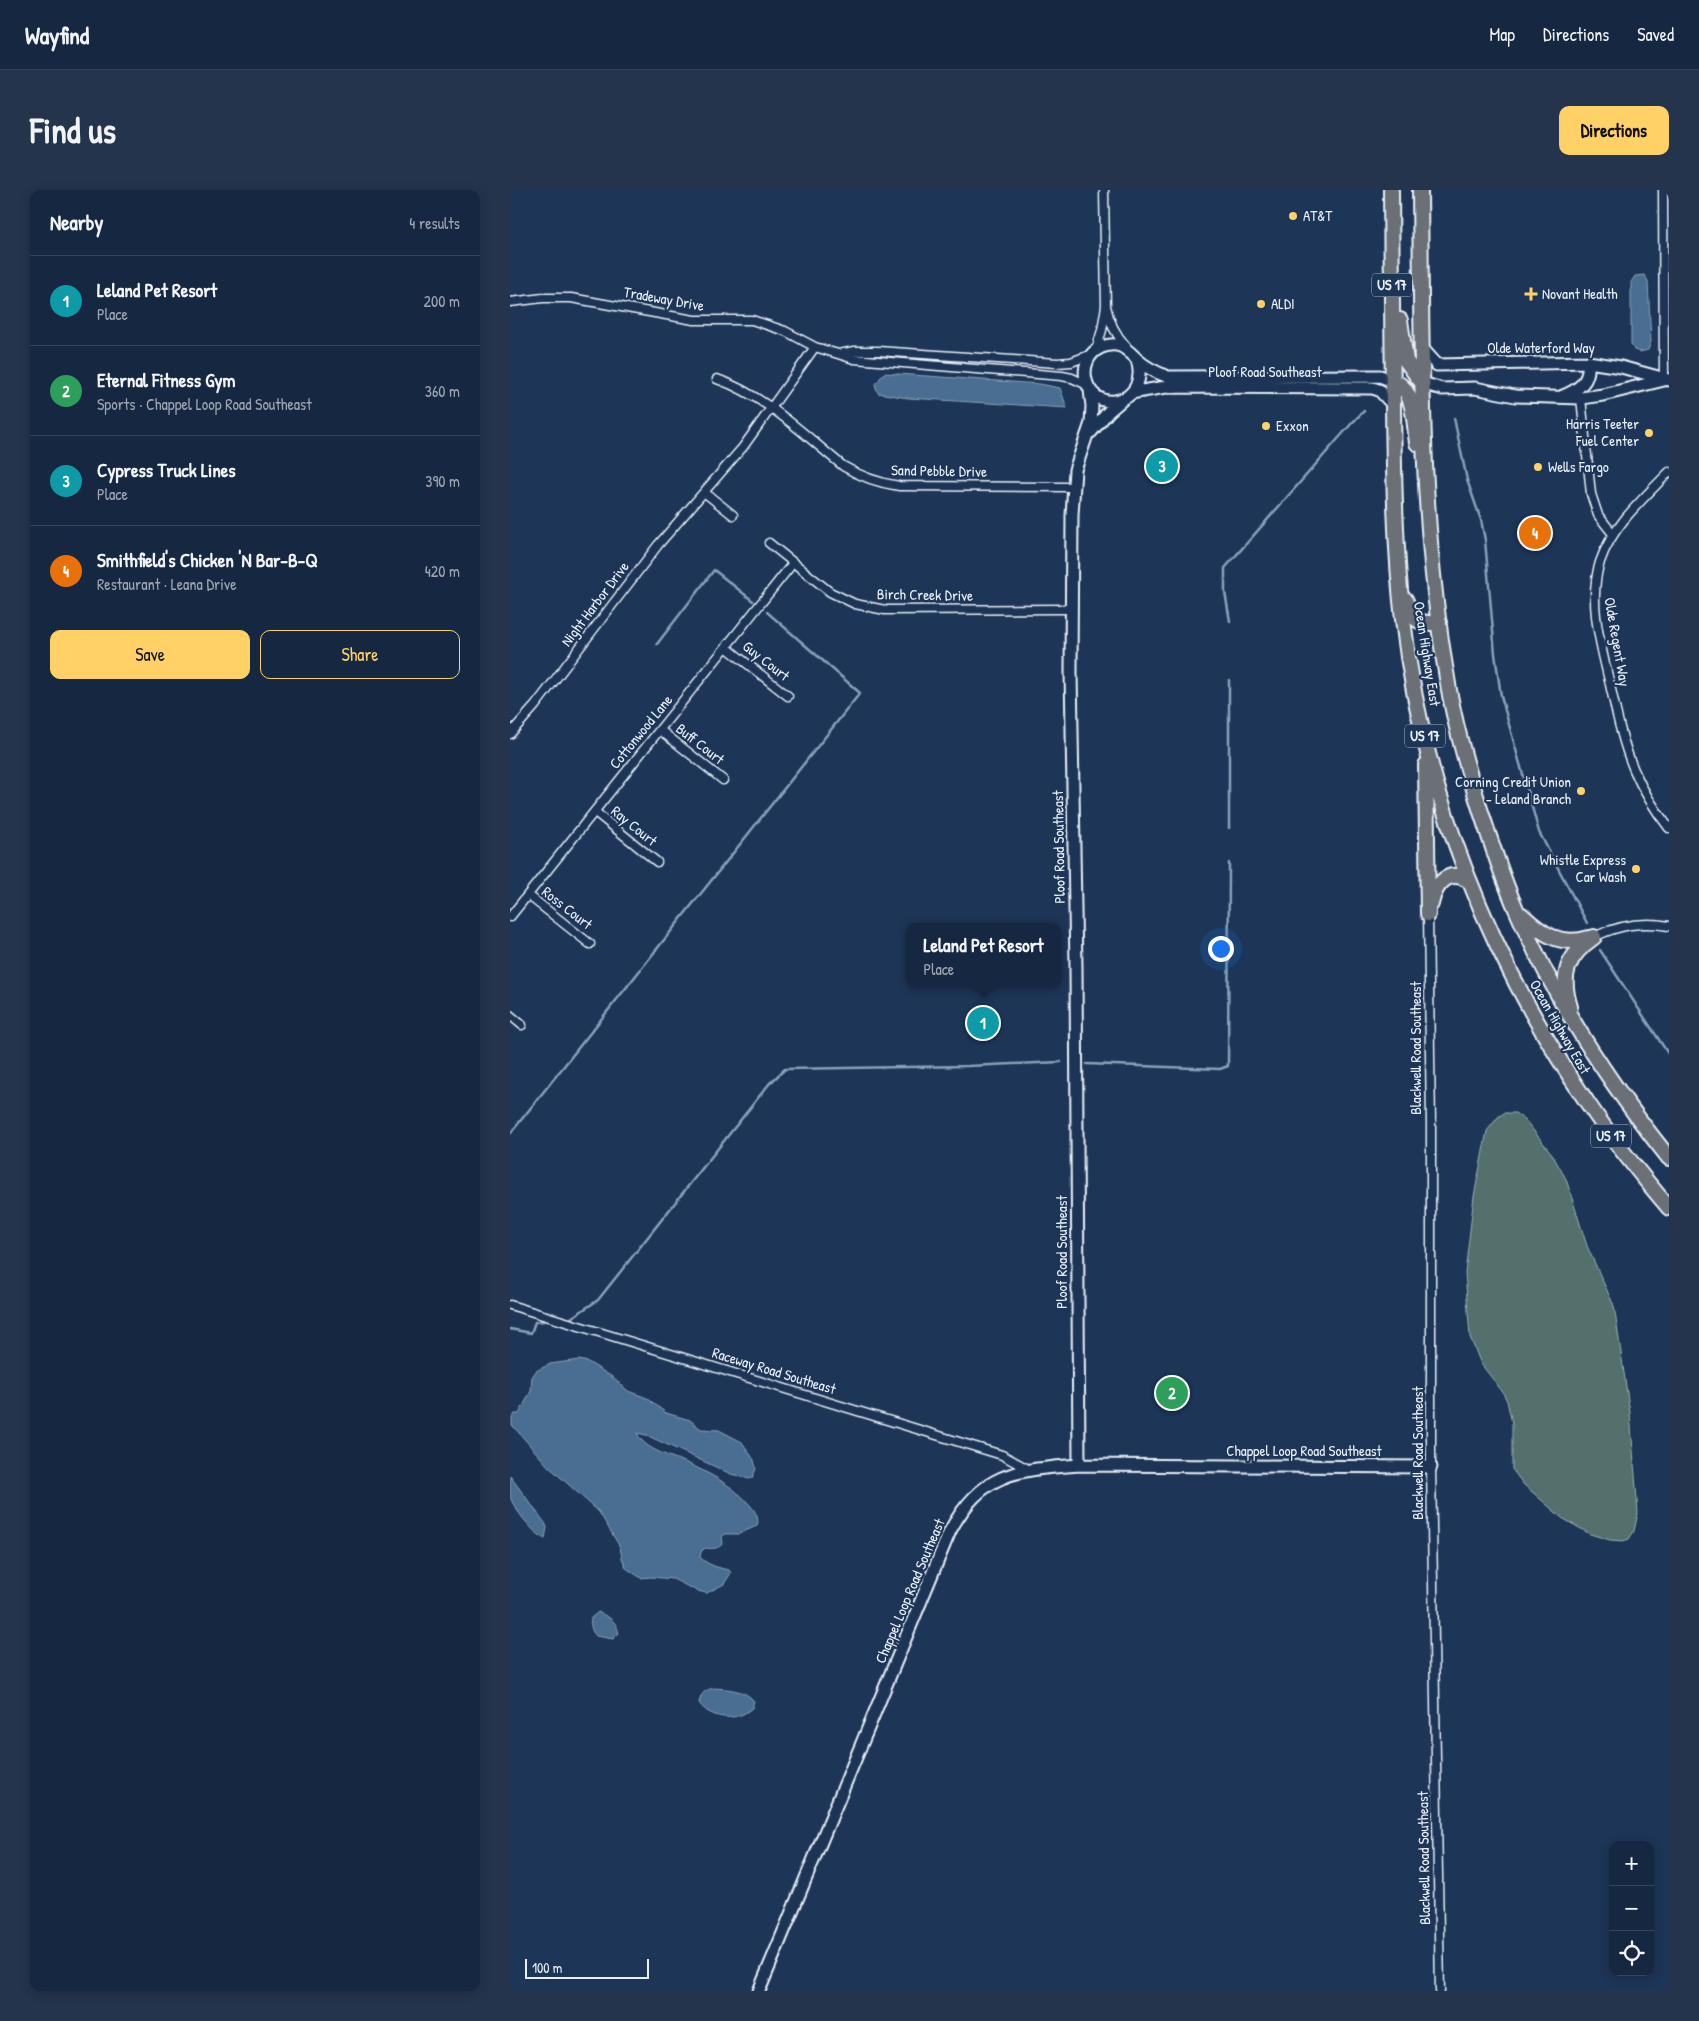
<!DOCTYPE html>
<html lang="en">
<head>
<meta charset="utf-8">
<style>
	:root { --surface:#162841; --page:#23344c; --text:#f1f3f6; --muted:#9ea6b1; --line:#35445a; --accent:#ffd166 }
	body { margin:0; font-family:"Patrick Hand",sans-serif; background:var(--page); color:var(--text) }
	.controls { position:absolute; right:15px; bottom:15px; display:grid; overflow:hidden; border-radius:10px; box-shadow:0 2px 12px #0003 }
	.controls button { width:45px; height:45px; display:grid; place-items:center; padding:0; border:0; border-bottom:1px solid var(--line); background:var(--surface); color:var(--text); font:25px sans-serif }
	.scale { position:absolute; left:15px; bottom:12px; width:124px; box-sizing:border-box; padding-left:5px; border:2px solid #e8f1f8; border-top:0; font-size:14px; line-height:18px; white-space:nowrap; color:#e8f1f8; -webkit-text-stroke:4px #1d3557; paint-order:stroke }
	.you { position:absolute; left:710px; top:758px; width:18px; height:18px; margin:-12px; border:4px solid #fff; border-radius:50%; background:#1a73e8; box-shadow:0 0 0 8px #1a73e833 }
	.badge { display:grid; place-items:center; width:32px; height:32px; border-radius:50%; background:var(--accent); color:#fff; font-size:16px; font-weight:700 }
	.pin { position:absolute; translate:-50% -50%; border:2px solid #fff; box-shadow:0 1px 5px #0006 }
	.popup { position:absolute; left:396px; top:733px; width:155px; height:65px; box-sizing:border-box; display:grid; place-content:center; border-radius:10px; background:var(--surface); filter:drop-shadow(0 1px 4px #0005); font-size:16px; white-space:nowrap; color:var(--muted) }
	.popup b { font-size:19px; color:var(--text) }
	.popup::after { content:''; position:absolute; left:50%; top:100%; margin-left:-10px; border:10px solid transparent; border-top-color:var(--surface) }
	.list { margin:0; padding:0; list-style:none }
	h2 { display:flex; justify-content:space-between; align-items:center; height:65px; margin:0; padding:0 20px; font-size:21px }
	h2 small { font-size:16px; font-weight:400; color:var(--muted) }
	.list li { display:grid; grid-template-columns:32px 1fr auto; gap:15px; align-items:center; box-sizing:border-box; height:90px; padding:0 20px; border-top:1px solid var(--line) }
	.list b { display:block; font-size:19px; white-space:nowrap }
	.list p { margin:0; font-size:16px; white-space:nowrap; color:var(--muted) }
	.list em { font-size:16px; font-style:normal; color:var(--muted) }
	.actions { display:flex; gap:10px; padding:15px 20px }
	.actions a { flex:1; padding:11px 0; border:1px solid var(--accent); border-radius:10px; text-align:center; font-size:18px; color:var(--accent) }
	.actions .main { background:var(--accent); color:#111 }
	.icon { flex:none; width:28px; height:28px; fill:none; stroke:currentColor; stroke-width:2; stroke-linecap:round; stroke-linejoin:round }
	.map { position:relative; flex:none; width:1159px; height:1801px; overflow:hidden; border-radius:10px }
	header { display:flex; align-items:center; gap:30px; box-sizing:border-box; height:70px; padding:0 25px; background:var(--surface); border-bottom:1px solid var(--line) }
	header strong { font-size:24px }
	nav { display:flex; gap:28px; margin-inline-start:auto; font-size:18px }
	.intro { display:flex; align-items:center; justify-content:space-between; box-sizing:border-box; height:120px; padding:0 30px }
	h1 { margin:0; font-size:35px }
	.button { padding:12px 22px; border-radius:10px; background:var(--accent); color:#111; font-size:18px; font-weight:700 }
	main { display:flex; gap:30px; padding:0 30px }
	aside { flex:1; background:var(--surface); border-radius:10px; box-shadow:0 2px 12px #0003 }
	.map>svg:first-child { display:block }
	.green { fill:#536f6d; stroke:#9eb0b2 }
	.water { fill:#496e91; stroke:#89a2ba }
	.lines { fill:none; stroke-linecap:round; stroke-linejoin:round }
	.stream { stroke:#89a2ba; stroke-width:2.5 }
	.street-casing { stroke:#e8f1f8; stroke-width:11 }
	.secondary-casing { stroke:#e8f1f8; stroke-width:15 }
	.highway-casing { stroke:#e8f1f8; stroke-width:18 }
	.street { stroke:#1d3557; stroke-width:8 }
	.secondary { stroke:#1d3557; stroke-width:11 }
	.highway { stroke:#6a7074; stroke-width:14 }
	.poi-dot { fill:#ffd166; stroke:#1d3557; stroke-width:2 }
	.labels { text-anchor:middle; stroke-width:4.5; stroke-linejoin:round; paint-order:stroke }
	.shield { fill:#1d3557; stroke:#abb9c8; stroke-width:1 }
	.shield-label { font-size:14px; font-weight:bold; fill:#e8f1f8 }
	.poi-label { font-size:15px; fill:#e8f1f8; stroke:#1d3557; text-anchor:start }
	.street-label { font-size:15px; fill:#e8f1f8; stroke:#1d3557 }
</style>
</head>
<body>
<header>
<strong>Wayfind</strong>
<nav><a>Map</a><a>Directions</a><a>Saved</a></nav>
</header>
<div class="intro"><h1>Find us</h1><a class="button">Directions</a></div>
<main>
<aside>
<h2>Nearby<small>4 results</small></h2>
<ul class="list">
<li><span class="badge" style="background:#0f9aa8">1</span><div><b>Leland Pet Resort</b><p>Place</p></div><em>200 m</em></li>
<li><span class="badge" style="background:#2e9e5b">2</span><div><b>Eternal Fitness Gym</b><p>Sports · Chappel Loop Road Southeast</p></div><em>360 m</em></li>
<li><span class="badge" style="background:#0f9aa8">3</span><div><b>Cypress Truck Lines</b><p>Place</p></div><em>390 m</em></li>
<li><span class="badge" style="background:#e8710a">4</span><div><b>Smithfield's Chicken 'N Bar-B-Q</b><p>Restaurant · Leana Drive</p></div><em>420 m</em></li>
</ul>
<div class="actions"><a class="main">Save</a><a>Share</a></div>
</aside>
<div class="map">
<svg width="1159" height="1801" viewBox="0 0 1159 1801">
	<rect width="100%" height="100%" fill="#1d3557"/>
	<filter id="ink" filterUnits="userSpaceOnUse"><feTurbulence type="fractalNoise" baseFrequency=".02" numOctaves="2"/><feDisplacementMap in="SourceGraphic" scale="10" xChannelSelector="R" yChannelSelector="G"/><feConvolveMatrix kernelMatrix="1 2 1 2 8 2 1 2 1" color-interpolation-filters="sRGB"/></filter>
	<g filter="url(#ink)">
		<path class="green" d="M994,923H1005L1016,931L1042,964L1056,989L1077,1056L1104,1116L1120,1223L1128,1323L1124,1341L1119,1349L1113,1351L1100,1350L1080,1344L1052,1328L1013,1294L1002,1279V1233L997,1211L992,1201L971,1174L960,1147L955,1083L964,1006L977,941L988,927Z"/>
		<path class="water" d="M1134,85L1138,91L1141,152L1138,160L1130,162L1124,160L1121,154V92L1125,86Z
			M374,183L530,194L550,198L557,218L398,208L368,203L365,195Z
			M69,1170L78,1172L104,1188L118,1201L137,1208L156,1223L180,1230L191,1239L209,1240L232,1252L244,1270L246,1279L242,1288L239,1289L221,1284L136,1245L127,1243C135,1261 162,1266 179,1274C201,1284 225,1297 240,1315C245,1321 250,1328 247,1336L228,1344H215L212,1347L213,1353C209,1359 202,1359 195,1358L191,1362L190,1367C197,1375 209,1378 219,1380L221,1383L214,1394L197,1403L187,1401L163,1389L141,1387L131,1388L116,1378L112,1368L110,1357L89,1322L38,1276L2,1235V1228L5,1224H9L21,1201L22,1187L26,1181L40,1174Z
			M0,1286L35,1333L37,1337L35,1349C25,1345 2,1317 0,1306C0,1300 0,1292 0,1286Z
			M88,1422C100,1428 105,1429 109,1443L103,1449L86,1446C81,1440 80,1436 81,1428Z
			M203,1498C216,1499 235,1499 244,1511L242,1518C227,1532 201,1530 189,1513C191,1503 194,1501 203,1498Z"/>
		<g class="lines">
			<path class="stream" d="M944,228L957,290L971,330L975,350L985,464L991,506L1029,642L1077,733
				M720,431L715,402V378L842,233L854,221
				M147,454L204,380L243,411
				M719,638V490
				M1090,760L1159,865
				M577,874L710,879L718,876L719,673
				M0,944L350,503L257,422
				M61,1128L88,1110L259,894L275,879L458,876L551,872
				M0,1139L21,1143L25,1132L34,1131"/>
			<defs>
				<path id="street" d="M594,0L596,116
					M1153,0L1154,190
					M0,112L33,108H61L184,130H242L275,141L305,157L328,164
					M586,160L592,140L596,116C599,132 605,144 616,156
					M207,189C256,206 293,244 333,276C351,287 369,293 389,296L562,297
					M577,195L562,188L552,186L344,169L328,164L345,161H368L547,173L561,172L580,165
					M1071,208L1081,304L1088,325L1103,344
					M1159,282C1133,309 1102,336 1090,372C1077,413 1092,459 1101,499C1107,526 1113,554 1124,580C1133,601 1145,620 1159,638
					M194,302L223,325
					M259,353L320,402L345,414L375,420L561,419
					M216,457L278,506
					M150,540L213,590
					M0,544L25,516L148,355L233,257L305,157
					M85,622L147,672
					M18,705L80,754
					M918,724L921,933V1277L930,1801
					M0,727L283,373
					M1084,747C1109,735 1132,731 1159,736
					M0,825L12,835
					M0,1115L492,1265L518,1279"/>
				<path id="secondary" d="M912,158L927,175L1078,172L1111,177L1159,190
					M627,170C633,188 626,208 605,211C574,215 563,169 592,157C610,150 617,160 628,170C636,178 648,183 658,187L870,186L883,191
					M912,193L932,199L965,198L1005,206L1071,208L1093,205L1154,190
					M621,203L656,197L862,198L869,200L883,215
					M1053,206C1070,199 1080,191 1078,172
					M581,242L599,221L613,209
					M569,1275L566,777L561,481L562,325L565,280L581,233L582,216L580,200
					M249,1801L440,1341C472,1281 507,1280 569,1275L921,1277"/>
				<path id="highway" d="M881,0C882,73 882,145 883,218C884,289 885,360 893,430C913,603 981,772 1079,915C1103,951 1131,985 1159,1018
					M910,0C912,163 909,327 937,488C944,533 957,578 971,622C982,655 992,687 1006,719C1044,809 1098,892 1159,968
					M890,130L896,171L912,193
					M883,191C905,198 904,233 907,253
					M895,409C903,428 906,436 929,432
					M916,575L918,724
					M921,714C925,694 939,677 959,691
					M1012,725C1032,744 1051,757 1079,748
					M1060,817C1050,785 1057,766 1084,747"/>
			</defs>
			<use href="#street" class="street-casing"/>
			<use href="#secondary" class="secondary-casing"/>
			<use href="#highway" class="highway-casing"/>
			<use href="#street" class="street"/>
			<use href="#secondary" class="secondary"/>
			<use href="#highway" class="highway"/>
		</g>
	</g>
	<g class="poi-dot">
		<circle cx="783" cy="26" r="5"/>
		<path d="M1018.5 96.5h5v5h5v5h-5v5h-5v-5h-5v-5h5z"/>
		<circle cx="751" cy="114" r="5"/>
		<circle cx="756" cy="236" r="5"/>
		<circle cx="1139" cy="243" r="5"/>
		<circle cx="1028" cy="277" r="5"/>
		<circle cx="1071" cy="601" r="5"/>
		<circle cx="1126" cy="679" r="5"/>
	</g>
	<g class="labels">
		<g class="shield">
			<rect x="862" y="83.5" width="40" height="23" rx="4"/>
			<rect x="895" y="534.5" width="40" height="23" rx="4"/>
			<rect x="1081" y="934.5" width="40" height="23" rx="4"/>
		</g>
		<g class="shield-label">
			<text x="882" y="100">US 17</text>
			<text x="915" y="551">US 17</text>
			<text x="1101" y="951">US 17</text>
		</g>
		<g class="poi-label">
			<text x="793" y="31">AT&amp;T</text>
			<text x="1032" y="109">Novant Health</text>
			<text x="761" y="119">ALDI</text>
			<text x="1129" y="239" text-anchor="end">Harris Teeter<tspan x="1129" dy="17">Fuel Center</tspan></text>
			<text x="766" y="241">Exxon</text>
			<text x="1038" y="282">Wells Fargo</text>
			<text x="1061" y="597" text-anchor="end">Corning Credit Union<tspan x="1061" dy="17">- Leland Branch</tspan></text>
			<text x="1116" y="675" text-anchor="end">Whistle Express<tspan x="1116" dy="17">Car Wash</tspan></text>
		</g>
		<g class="street-label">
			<text transform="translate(154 109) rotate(10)" y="5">Tradeway Drive</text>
			<text x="1031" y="163">Olde Waterford Way</text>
			<text x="755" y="187">Ploof Road Southeast</text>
			<text transform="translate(429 281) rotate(1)" y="5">Sand Pebble Drive</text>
			<text transform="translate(415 405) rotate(1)" y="5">Birch Creek Drive</text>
			<text transform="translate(85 414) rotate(-53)" y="5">Night Harbor Drive</text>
			<text transform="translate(1107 452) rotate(80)" y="5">Olde Regent Way</text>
			<text transform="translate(917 464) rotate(81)" y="5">Ocean Highway East</text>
			<text transform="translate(256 471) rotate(38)" y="5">Guy Court</text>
			<text transform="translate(131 542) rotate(-51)" y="5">Cottonwood Lane</text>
			<text transform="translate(190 554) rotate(38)" y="5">Buff Court</text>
			<text transform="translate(124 636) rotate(39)" y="5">Ray Court</text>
			<text transform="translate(549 657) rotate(-91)" y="5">Ploof Road Southeast</text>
			<text transform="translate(57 718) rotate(38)" y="5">Ross Court</text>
			<text transform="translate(1050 837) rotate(60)" y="5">Ocean Highway East</text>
			<text transform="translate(906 858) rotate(-90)" y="5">Blackwell Road Southeast</text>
			<text transform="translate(552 1062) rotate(-90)" y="5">Ploof Road Southeast</text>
			<text transform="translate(264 1181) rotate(17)" y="5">Raceway Road Southeast</text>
			<text x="794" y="1266">Chappel Loop Road Southeast</text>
			<text transform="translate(908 1263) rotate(-90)" y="5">Blackwell Road Southeast</text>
			<text transform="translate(400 1401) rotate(-67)" y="5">Chappel Loop Road Southeast</text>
			<text transform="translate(914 1668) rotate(-91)" y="5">Blackwell Road Southeast</text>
		</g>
	</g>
</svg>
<div class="controls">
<button>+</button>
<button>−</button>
<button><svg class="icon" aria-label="locate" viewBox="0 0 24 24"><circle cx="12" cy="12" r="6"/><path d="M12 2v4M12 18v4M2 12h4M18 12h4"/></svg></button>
</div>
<div class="scale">100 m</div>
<div class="you"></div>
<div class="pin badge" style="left:473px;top:833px;background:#0f9aa8">1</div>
<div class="popup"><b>Leland Pet Resort</b>Place</div>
<div class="pin badge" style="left:662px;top:1203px;background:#2e9e5b">2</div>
<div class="pin badge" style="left:652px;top:276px;background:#0f9aa8">3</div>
<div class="pin badge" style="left:1025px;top:343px;background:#e8710a">4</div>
</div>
</main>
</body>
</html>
